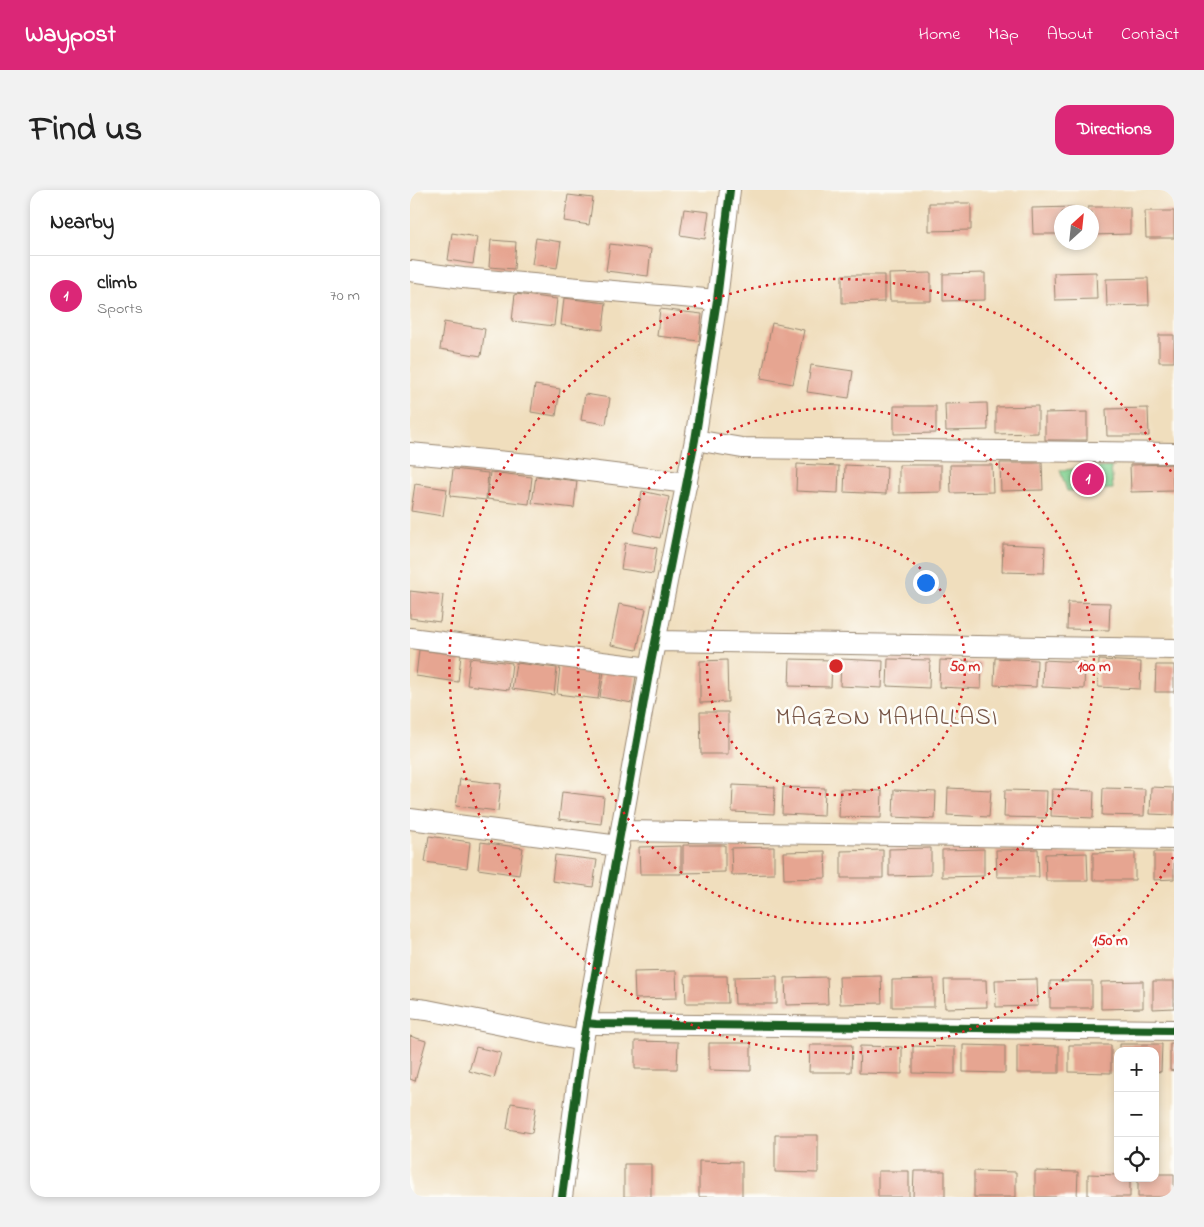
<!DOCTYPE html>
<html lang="en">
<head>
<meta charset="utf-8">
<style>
	:root { --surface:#fff; --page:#f2f2f2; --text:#222; --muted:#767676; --line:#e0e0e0; --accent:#db2777 }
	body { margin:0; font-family:"Indie Flower",sans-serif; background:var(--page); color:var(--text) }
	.controls { position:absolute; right:15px; bottom:15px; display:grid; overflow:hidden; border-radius:10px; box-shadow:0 2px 8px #0003 }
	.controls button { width:45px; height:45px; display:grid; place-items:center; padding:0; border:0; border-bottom:1px solid var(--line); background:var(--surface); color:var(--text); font:25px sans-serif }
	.compass { position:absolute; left:644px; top:15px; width:45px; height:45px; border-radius:50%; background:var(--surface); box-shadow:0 2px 8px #0003; rotate:27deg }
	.you { position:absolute; left:515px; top:392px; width:18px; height:18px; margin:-12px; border:4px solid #fff; border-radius:50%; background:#1a73e8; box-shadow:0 0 0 8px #1a73e833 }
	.badge { display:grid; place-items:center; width:32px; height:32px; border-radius:50%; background:var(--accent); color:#fff; font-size:16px; font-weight:700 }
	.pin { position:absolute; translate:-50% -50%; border:2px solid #fff; box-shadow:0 1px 5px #0006 }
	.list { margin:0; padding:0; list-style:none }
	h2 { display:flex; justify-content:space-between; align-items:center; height:65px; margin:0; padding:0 20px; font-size:21px }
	h2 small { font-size:16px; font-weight:400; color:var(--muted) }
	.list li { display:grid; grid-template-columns:32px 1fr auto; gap:15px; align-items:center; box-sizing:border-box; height:80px; padding:0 20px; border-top:1px solid var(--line) }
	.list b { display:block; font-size:19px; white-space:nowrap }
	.list p { margin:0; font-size:16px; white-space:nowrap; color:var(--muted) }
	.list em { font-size:16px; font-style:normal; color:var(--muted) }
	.icon { flex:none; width:28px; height:28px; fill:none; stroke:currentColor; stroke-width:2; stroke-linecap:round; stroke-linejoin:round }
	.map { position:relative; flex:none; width:764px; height:1007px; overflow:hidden; border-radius:15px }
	header { display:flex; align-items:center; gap:30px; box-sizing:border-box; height:70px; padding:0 25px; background:var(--accent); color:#fff }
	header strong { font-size:24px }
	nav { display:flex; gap:28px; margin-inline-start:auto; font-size:18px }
	.intro { display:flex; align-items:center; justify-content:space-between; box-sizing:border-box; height:120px; padding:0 30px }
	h1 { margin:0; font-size:35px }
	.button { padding:12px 22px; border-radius:15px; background:var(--accent); color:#fff; font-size:18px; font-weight:700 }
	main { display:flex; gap:30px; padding:0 30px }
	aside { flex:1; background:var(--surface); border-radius:15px; box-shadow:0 2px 8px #0003 }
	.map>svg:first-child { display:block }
	.green { fill:#82d191; stroke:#5e7e58 }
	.building { fill:#e6a591 }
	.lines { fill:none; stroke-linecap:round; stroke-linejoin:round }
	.street-casing { stroke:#96846e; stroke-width:22 }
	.street { stroke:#fff; stroke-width:20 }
	.cycleway-casing { stroke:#fdfcf7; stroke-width:11 }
	.cycleway { stroke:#1b5e20; stroke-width:8 }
	.ring { fill:none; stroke:#d62828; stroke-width:2.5; stroke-dasharray:2.5 5 }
	.labels { text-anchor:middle; stroke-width:5; stroke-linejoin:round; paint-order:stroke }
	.neighbourhood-label { font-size:24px; letter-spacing:1px; fill:#775546; stroke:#fdfcf7 }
	.centre { fill:#d62828; stroke:#fdfcf7; stroke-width:2.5 }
	.ring-label { font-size:15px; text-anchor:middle; font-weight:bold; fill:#d62828; stroke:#fdfcf7; stroke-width:5; stroke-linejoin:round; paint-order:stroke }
</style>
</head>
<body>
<header>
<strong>Waypost</strong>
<nav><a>Home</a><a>Map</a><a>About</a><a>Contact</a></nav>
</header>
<div class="intro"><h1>Find us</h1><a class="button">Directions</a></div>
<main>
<aside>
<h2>Nearby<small></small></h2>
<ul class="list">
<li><span class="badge">1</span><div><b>climb</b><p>Sports</p></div><em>70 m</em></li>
</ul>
</aside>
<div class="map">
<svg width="764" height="1007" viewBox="0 0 764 1007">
	<rect width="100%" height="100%" fill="#fdfcf7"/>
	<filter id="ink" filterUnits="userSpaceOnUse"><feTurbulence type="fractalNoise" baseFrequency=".02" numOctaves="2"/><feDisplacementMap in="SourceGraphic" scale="10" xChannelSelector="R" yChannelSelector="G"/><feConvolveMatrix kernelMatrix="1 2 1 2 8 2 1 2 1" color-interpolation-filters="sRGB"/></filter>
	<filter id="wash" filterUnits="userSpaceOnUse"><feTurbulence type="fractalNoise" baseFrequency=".0096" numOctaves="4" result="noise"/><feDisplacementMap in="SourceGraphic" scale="20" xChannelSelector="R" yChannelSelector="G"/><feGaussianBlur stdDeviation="1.12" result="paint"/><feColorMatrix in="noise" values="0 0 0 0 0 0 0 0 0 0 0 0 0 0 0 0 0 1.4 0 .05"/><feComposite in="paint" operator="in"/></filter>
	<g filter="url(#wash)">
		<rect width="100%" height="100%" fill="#f0debd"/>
		<path class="green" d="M701,277L703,299L657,301L650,280Z"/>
		<g id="blocks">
			<path class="building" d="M158,5L183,8L179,35L154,31Z
				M519,13H561V40L519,41Z
				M664,17V22H652V44H623L622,18Z
				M678,17H720V44L682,45V22H678Z
				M274,19L299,22L295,49L270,45Z
				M735,21H764V48H736Z
				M42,43L67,47L63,74L38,70Z
				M126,48L151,52L147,78L122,74Z
				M81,50L106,52L104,79L79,77Z
				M200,54L241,59L238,86L196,81Z
				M686,82L687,109L645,110L644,83Z
				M521,83V111H480L479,84Z
				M575,83V110L533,111V84Z
				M432,85H474V112L432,113Z
				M738,88L739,115L697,116L696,89Z
				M105,104L147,109L144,136L102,131Z
				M154,108L196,113L193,140L151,135Z
				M250,119L292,124L289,151L247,146Z
				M34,132L75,139L71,166L30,159Z
				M362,133L394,140L383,194L351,188Z
				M749,145H764V172H749Z
				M401,175L443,181L439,208L397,202Z
				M125,195L150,199L146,226L121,222Z
				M175,204L200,208L196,234L171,230Z
				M577,213L578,240L536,241L535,214Z
				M484,216H526V243L484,244Z
				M628,216V243L586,244V217Z
				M738,218L739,246H697L696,219Z
				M677,222V250H635V223Z
				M590,273H632L633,300L591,301Z
				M387,274L429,276L428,303L386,301Z
				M762,274L763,301L721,302L720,275Z
				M435,275L477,277L476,304L434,302Z
				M489,275H531V302L489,303Z
				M540,275H582L583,302L541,303Z
				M43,279L78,283L76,310L40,306Z
				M80,282L122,287L119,314L77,309Z
				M126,286L167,291L164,318L122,313Z
				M5,294L37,299L33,326L1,321Z
				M232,301L259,307L250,348L224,342Z
				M215,353L247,358L243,384L211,379Z
				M593,354L635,356L634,383L592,382Z
				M0,401L33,405L30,432L0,428Z
				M658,412L700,413L699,440L657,439Z
				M209,414L236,419L227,460L201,455Z
				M9,460L51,465L48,492L6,486Z
				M60,468L102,473L99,500L57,495Z
				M585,468L627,470L626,497L584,495Z
				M380,469L422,470L421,497L379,496Z
				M431,469L473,471L472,498L430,496Z
				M478,469L520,470L519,498L477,496Z
				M317,470L318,512L290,513V471Z
				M530,470L572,472L571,499L529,497Z
				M633,470L675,472L674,499L632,497Z
				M689,470L731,472L730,499L688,497Z
				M106,473L147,478L144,505L102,499Z
				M746,475H764V502H745Z
				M150,477L192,482L188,509L147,504Z
				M194,481L226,486L222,513L190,507Z
				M290,522H318V564H291Z
				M50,589L91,594L88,621L46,616Z
				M323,595L365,597L364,624L322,622Z
				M373,597L415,598L414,626L372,624Z
				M741,597L764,598V625L740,624Z
				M538,598L581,600L579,627L537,625Z
				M693,598L735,599L734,626L692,625Z
				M430,599L472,601L471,628L429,627Z
				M642,599L684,601L683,628L641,626Z
				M484,600L526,602L525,629L483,627Z
				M595,600L637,601L636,628L594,627Z
				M152,602L194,607L191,634L149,629Z
				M19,646L60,652L57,678L15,672Z
				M71,652L113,658L109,685L68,679Z
				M273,655H315V682L273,683Z
				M271,656V684H230L229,657Z
				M364,657V684L322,685L321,658Z
				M521,658V685L479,686V659Z
				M574,659V686L532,687V660Z
				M628,659L629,687H587L586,660Z
				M473,660V688H431V661Z
				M415,661L416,688L374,689L373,662Z
				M725,662V690H683V663Z
				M744,662H764V689L744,690Z
				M677,663L678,691H636L635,664Z
				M145,665L187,670L183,697L142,691Z
				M266,781L267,808L225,809L224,782Z
				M275,786H317L318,813H276Z
				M367,786V814H325L324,787Z
				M471,786L472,813L430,814L429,787Z
				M417,787L418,814L376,815L375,788Z
				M524,789V817H482V790Z
				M627,789L628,816L586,817L585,790Z
				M534,790H576L577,817L535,818Z
				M640,791H682V818H640Z
				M733,791V818L691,819V792Z
				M743,791H764V818L743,819Z
				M0,846L16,851L5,891L0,889Z
				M225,851L268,852L267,879H225Z
				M299,853H341V881L299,880Z
				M760,853H764V881L760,880Z
				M710,854H752L751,882L745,881V861H710Z
				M400,855H442L441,882H399Z
				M553,855L595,856V883L553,882Z
				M607,855L649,856V883H607Z
				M659,855H701V883L659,882Z
				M450,856L492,857V884L449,883Z
				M503,856L545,857V884L503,883Z
				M66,857L91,863L84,888L59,881Z
				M101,913L126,917L122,943L97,939Z
				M365,945H408V983L365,982Z
				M289,971L332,972V1007H289Z
				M214,974H241V1007H214Z
				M468,981H499V1007H468Z
				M504,981H535V1007H503Z
				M564,981L606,982V1007H564Z
				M625,981L668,982L667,1007H625Z
				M678,984L708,985V988H720V1007H678Z
				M745,984H764V1007H728V988H745Z"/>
		</g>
	</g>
	<g filter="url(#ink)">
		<use href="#blocks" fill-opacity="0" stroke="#96846e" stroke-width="1"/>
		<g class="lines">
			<defs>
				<path id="street" d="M0,81L53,88L307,110
					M285,250L332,258L764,263
					M0,263L130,275L277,293
					M0,448L240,478
					M246,451L764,459
					M0,629L209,656
					M212,641L764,649
					M0,818L17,820L173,851
					M176,833L186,834L764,840
					M152,1007L173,851L240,478L285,250L307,110L320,0"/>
			</defs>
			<use href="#street" class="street-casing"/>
			<use href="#street" class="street"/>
			<defs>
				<path id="cycleway" d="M176,833L186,834L764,840
					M152,1007L173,851L240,478L285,250L307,110L320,0"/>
			</defs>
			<use href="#cycleway" class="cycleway-casing"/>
			<use href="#cycleway" class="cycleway"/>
		</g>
	</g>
	<g class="ring">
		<circle cx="426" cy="476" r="129"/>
		<circle cx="426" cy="476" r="258"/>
		<path d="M763 667A387 387 0 1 1 763 285"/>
	</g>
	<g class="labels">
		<g class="neighbourhood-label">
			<text x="477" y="534">MAGZON MAHALLASI</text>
		</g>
	</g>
	<circle cx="426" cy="476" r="8" class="centre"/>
	<g class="ring-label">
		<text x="555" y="481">50 m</text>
		<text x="684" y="481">100 m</text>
		<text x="700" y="755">150 m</text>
	</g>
</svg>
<div class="controls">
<button>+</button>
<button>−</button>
<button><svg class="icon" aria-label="locate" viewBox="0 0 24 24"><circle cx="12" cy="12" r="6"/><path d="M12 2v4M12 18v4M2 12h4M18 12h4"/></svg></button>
</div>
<svg class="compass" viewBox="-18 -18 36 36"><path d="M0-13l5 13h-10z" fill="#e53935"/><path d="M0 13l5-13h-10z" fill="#767676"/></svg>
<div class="you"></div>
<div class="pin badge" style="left:678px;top:289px">1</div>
</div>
</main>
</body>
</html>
